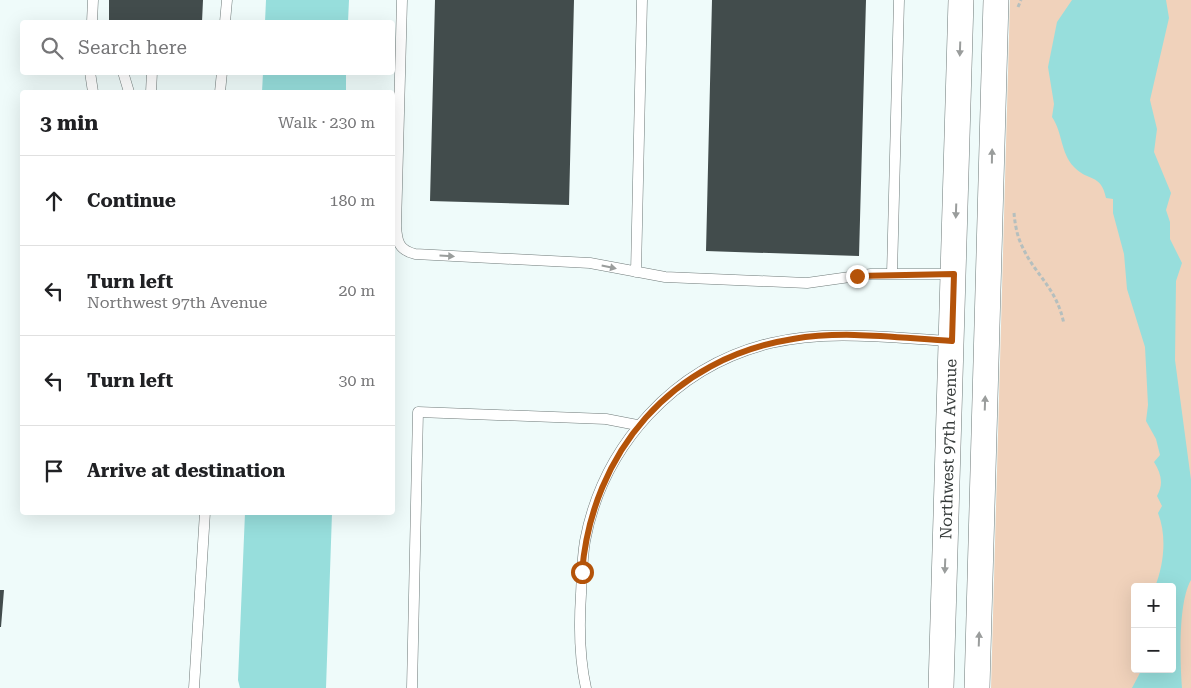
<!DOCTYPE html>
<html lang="en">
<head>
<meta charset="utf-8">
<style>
	:root { --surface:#fff; --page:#f2f2f2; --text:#202124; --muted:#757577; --line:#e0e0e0 }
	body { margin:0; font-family:"Roboto Serif",serif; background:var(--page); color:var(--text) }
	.controls { position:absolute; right:15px; bottom:15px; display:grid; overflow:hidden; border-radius:5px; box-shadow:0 5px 20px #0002 }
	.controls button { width:45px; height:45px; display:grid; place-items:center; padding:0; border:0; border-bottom:1px solid var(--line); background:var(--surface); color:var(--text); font:25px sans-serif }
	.stop { position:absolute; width:15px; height:15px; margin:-11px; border:4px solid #b45309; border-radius:50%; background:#fff }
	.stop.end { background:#b45309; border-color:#fff; box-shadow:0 1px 5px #0008 }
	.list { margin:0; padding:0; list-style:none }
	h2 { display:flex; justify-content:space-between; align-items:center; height:65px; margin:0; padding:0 20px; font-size:21px }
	h2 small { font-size:16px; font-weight:400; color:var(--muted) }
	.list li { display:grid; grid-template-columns:32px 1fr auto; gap:15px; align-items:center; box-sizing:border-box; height:90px; padding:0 20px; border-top:1px solid var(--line) }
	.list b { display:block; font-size:19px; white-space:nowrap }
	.list p { margin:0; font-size:16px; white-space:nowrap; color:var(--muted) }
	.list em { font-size:16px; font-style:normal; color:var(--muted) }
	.icon { flex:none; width:28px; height:28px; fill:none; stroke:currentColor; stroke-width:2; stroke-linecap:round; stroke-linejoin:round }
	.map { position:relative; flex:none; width:1191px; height:688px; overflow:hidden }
	.search { position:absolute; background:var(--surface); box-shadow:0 5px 20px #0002; left:20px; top:20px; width:375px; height:55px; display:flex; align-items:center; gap:12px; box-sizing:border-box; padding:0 18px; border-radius:5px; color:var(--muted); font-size:19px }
	.panel { position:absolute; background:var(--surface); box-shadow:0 5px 20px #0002; left:20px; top:90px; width:375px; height:425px; border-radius:5px }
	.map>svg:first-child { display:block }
	.green { fill:#f0d2bb; fill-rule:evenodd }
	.water { fill:#97dedc }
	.building { fill:#424c4c }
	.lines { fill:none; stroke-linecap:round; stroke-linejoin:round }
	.service-casing { stroke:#6f7a79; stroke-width:11 }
	.tertiary-casing { stroke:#6f7a79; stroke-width:26 }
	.path { stroke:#b5bfbe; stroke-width:3; stroke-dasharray:4 2.5; stroke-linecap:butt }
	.service { stroke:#fff; stroke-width:10 }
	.tertiary { stroke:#fff; stroke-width:25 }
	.oneway { fill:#9a9d9c }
	.route { stroke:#b45309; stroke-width:6 }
	.labels { text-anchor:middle; stroke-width:5; stroke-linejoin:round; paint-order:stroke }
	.street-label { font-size:16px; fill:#363b3a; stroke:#effbfa }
</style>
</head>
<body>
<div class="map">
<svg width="1191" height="688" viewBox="0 0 1191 688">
	<rect width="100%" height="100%" fill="#effbfa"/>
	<path class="green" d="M1010,0H1191V688H991ZM1135,587H1172V669H1135Z"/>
	<path class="water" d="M266,0H349L348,22H265Z
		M1072,0H1166L1169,18L1150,100L1157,129L1154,152L1171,193L1166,210L1170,222V239L1182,263L1176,281L1175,360L1191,480V580C1178,602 1180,661 1182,688H1132L1142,669H1172V587H1155C1164,564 1167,536 1158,513L1162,506L1157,496C1164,484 1161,473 1154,462L1160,455L1156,439L1146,421L1148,405L1145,347L1127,289L1124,254L1113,213V199L1106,198C1101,173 1088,182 1074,167C1060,152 1063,133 1052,117L1054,104L1048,67L1057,22Z
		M263,73H346V92H262Z
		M245,513H332L326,688H240L238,680Z"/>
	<path class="building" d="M109,0H203L202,22H109Z
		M435,0H574L569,205L430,201Z
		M712,0H866L859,256L706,251Z
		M0,590H4L1,627H0Z"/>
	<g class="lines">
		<defs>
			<path id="service" d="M402,0L396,226C397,242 399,250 415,254L590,263L665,277L807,283L871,274H952
				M92,22L93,0
				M225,22L227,0
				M90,72L93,92
				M123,72L129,92
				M151,92L152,72
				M220,92L222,72
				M636,272L642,0
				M892,274L899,0
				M194,688L205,512
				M412,688L418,412L606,419L637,425
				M586,688C579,657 579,625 581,594C582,576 582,559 585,541C603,445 675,366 771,343C829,329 892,338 952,341"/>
			<g id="tertiary">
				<path id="s1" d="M941,688L961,0"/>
				<path d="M977,688L996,0"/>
			</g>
		</defs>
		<use href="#service" class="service-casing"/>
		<use href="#tertiary" class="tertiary-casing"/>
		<path class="path" d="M1018,7L1021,0
			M1014,213C1015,224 1017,236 1022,246C1036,277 1056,286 1064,324"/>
		<use href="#service" class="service"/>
		<use href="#tertiary" class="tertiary"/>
	</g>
	<defs><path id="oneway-solid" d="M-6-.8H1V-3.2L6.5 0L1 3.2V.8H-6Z" transform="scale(1.25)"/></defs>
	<g class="oneway">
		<use href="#oneway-solid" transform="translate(960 49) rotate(92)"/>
		<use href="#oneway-solid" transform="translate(992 156) rotate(-89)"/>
		<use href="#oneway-solid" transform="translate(956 211) rotate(92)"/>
		<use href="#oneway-solid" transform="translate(447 256) rotate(3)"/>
		<use href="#oneway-solid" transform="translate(609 267) rotate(12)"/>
		<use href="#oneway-solid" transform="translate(985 403) rotate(-88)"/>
		<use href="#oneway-solid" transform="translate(945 566) rotate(92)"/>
		<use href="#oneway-solid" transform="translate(979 639) rotate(-88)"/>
	</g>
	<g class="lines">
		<path class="route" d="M582,572C592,452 672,358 793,339C844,330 900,338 952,341L954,274L857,276"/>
	</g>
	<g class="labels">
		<g class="street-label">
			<text dy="6" stroke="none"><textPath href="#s1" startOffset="239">Northwest 97th Avenue</textPath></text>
		</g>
	</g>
</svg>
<div class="controls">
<button>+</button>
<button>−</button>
</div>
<div class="stop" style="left:582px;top:572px"></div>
<div class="stop end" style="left:857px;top:276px"></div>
<div class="search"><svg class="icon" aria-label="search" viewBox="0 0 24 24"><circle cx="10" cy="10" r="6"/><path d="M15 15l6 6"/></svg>Search here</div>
<section class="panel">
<h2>3 min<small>Walk · 230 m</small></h2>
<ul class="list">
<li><svg class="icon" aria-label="ahead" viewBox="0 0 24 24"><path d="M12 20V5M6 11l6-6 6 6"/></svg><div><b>Continue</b></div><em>180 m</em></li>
<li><svg class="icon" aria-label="left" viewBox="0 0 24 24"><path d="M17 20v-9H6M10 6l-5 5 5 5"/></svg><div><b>Turn left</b><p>Northwest 97th Avenue</p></div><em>20 m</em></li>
<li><svg class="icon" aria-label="left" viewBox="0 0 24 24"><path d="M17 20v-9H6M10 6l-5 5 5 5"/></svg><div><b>Turn left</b></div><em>30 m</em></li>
<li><svg class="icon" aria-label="arrive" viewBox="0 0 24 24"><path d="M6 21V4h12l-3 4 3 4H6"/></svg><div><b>Arrive at destination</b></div></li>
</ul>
</section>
</div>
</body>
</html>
